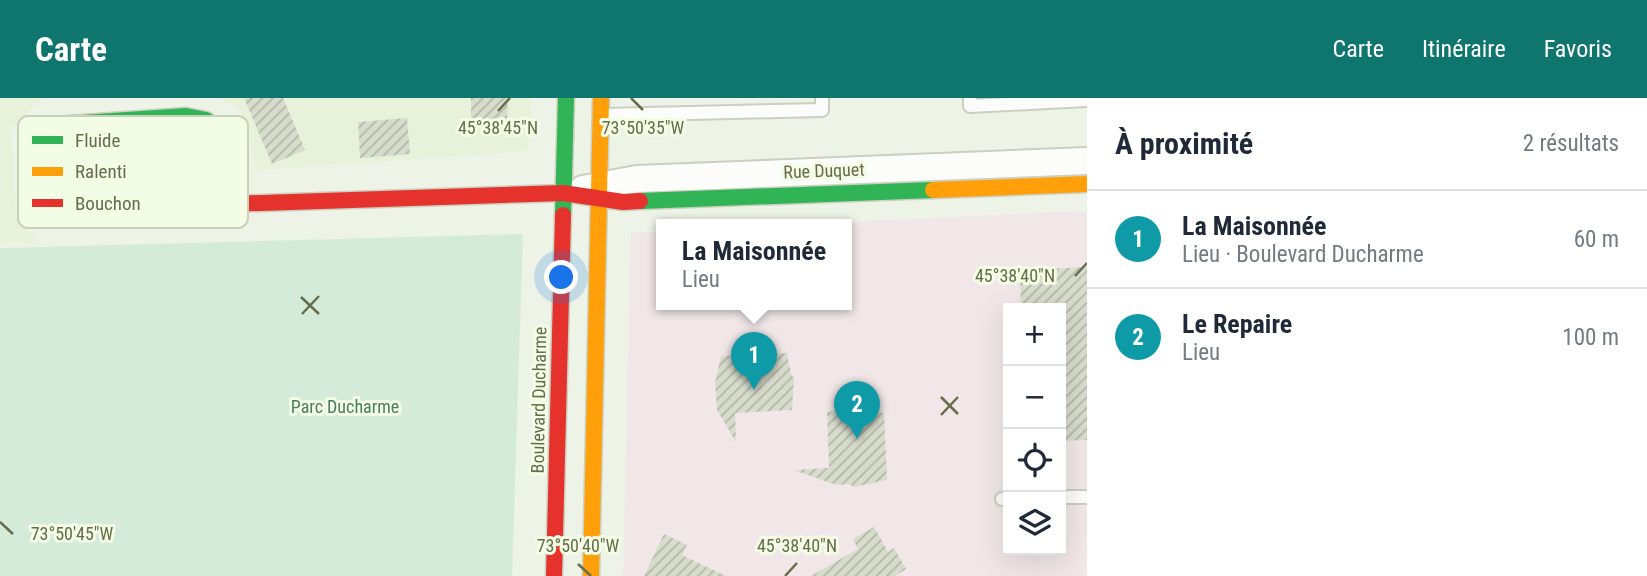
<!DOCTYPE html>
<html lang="fr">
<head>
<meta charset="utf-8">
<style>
	:root { --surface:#fff; --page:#f2f2f3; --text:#1f2937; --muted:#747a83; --line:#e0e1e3; --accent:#0f766e }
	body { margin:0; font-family:"Roboto Condensed",sans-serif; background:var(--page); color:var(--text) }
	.controls { position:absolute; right:21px; bottom:21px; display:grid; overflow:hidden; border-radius:0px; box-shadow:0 7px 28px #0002 }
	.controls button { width:63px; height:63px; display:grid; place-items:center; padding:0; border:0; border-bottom:2px solid var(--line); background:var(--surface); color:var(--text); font:35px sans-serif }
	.you { position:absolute; left:562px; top:180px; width:24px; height:24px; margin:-18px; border:5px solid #fff; border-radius:50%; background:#1a73e8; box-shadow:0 0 0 10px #1a73e833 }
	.badge { display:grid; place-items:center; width:46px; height:46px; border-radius:50%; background:var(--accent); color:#fff; font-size:23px; font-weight:700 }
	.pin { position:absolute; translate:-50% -58px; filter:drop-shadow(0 2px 4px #0008) }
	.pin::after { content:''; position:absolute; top:37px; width:24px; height:21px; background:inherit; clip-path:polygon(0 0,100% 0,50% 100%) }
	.popup { position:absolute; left:656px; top:121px; width:196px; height:91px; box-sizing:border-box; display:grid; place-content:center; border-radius:0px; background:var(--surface); filter:drop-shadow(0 2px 5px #0005); font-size:23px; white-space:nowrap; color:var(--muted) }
	.popup b { font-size:26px; color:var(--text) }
	.popup::after { content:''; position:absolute; left:50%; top:100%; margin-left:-14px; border:14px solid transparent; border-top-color:var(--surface) }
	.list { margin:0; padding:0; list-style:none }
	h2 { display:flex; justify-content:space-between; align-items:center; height:91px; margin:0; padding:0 28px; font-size:30px }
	h2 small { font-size:23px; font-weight:400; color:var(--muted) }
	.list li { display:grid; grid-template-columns:46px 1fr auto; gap:21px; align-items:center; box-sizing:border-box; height:98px; padding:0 28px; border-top:2px solid var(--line) }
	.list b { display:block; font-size:26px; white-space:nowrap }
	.list p { margin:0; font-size:23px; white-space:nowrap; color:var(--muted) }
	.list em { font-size:23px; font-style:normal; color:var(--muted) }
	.icon { flex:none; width:38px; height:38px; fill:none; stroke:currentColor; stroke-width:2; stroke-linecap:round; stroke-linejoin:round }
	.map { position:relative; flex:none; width:1087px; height:478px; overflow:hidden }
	header { display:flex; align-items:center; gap:42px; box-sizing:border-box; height:98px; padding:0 35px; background:var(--accent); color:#fff }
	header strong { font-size:33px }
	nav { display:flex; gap:38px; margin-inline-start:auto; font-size:24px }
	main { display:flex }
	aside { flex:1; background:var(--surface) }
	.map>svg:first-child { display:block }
	.residential { fill:#e8f1da }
	.education { fill:#f1e7e9; fill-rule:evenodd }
	.green { fill:#d5ebda }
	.building { fill:url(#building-hatch) }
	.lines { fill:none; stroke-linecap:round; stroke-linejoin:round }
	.lane-casing { stroke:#cacfc0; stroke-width:16 }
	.street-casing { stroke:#cacfc0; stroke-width:30 }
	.fast-casing { stroke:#ccd1c1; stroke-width:19 }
	.slow-casing { stroke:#ccd1c1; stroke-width:19 }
	.jam-casing { stroke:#ccd1c1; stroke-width:19 }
	.lane { stroke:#fcfdfb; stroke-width:12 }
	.street { stroke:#fcfdfb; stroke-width:26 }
	.fast { stroke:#30b455; stroke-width:16 }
	.slow { stroke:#ff9f0a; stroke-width:16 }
	.jam { stroke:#e5322d; stroke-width:16 }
	.ticks { fill:none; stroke:#676d4b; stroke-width:2.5 }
	.labels { text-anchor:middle; stroke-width:6; stroke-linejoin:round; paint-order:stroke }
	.street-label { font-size:18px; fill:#676d4b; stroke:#f3fde6 }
	.park-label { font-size:18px; fill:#4a7d65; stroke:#f3fde6 }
	.key { fill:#f3fde6; stroke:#c9d2b8; stroke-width:2 }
	.key-label { font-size:19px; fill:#676d4b }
	.ticks-label { font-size:18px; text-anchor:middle; fill:#676d4b; stroke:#f3fde6; stroke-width:6; stroke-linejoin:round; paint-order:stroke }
</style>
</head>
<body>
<header>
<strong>Carte</strong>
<nav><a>Carte</a><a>Itinéraire</a><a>Favoris</a></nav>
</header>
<main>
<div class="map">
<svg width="1087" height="478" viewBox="0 0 1087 478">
	<defs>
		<pattern id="building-hatch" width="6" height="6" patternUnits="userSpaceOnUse" patternTransform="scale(1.75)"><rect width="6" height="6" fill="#d7dccd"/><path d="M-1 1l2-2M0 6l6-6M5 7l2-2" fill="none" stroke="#b2b7a8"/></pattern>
	</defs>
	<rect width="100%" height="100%" fill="#edf3e7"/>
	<path class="residential" d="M0,0H42L11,30L16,117L38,144L0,145Z
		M221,0H531L529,53L257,72L241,13Z"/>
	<path class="education" d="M1087,113V478H623L631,135L661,134V206H847V126H804ZM1008,210H1061V452H1008Z"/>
	<path class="green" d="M186,38C206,41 211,69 201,85L67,91L59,78V58L74,46Z
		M523,136L512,478H0V150Z"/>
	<path class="building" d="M244,0H283L305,52L272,66Z
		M471,0H508L507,26H471Z
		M407,20L410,56L360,60L358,24Z
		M1087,169V342L1061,343V210H1021L1020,172Z
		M787,255L791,276L794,280L792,312L735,315L736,344L717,312L715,285L721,258Z
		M859,310L863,313L884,315L887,382L854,389L849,386L836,387L794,372L829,370L827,314Z
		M874,429L888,454L894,450L906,471L895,478H811L858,451L853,441Z
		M664,436L687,447L682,457L726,478H644Z"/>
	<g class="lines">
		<defs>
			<path id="lane" d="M970,0V8L1087,2
				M604,17L822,12V0
				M1061,399H1087
				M1002,401H1008"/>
			<path id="street" d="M583,91L637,81L1087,63"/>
			<path id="fast" d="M640,103L933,92
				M131,112C116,113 72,119 61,114C35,104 33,63 47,42C52,34 60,30 68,26L186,18L206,22L218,33L224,52L228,106
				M563,117L566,0"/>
			<path id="slow" d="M933,92L1087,86
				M591,478L601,0"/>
			<path id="jam" d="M131,112L228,106L563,95L623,104L640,103
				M554,478L563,117"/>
		</defs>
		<use href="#lane" class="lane-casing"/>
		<use href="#street" class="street-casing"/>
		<use href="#fast" class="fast-casing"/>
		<use href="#slow" class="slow-casing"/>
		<use href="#jam" class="jam-casing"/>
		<use href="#lane" class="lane"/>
		<use href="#street" class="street"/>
		<use href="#fast" class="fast"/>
		<use href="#slow" class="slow"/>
		<use href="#jam" class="jam"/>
	</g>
	<path class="ticks" d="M631,0L643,12M498,13L510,0M1075,178L1087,165M301,199L319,216M302,216L319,198M941,299L958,316M941,317L958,299M0,424L13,436M578,466L591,478M785,478L797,465"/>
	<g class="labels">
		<g class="street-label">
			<text transform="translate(824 73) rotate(-2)" y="6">Rue Duquet</text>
			<text transform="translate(539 302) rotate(-89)" y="6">Boulevard Ducharme</text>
		</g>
		<g class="park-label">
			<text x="345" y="315">Parc Ducharme</text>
		</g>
	</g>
	<rect x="18" y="18" width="230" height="112" rx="10" class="key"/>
	<rect x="32" y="38" width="31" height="8" fill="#30b455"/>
	<rect x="32" y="69" width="31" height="9" fill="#ff9f0a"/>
	<rect x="32" y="101" width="31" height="8" fill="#e5322d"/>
	<g class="key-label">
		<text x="75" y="49">Fluide</text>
		<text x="75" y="80">Ralenti</text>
		<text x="75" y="112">Bouchon</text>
	</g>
	<g class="ticks-label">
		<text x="643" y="36">73°50'35"W</text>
		<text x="498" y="36">45°38'45"N</text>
		<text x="1015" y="184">45°38'40"N</text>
		<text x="72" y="442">73°50'45"W</text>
		<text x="797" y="454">45°38'40"N</text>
		<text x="578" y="454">73°50'40"W</text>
	</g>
</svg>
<div class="controls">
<button>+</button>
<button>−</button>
<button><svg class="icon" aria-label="locate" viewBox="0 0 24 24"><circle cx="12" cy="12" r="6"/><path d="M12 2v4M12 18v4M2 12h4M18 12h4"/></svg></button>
<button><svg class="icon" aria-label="layers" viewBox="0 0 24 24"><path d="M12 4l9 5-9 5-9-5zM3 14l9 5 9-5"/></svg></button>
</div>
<div class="you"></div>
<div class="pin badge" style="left:754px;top:292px;background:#0f9aa8">1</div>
<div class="popup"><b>La Maisonnée</b>Lieu</div>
<div class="pin badge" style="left:857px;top:341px;background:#0f9aa8">2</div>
</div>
<aside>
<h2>À proximité<small>2 résultats</small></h2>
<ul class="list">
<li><span class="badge" style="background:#0f9aa8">1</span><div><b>La Maisonnée</b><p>Lieu · Boulevard Ducharme</p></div><em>60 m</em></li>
<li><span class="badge" style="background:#0f9aa8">2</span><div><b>Le Repaire</b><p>Lieu</p></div><em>100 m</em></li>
</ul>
</aside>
</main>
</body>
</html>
